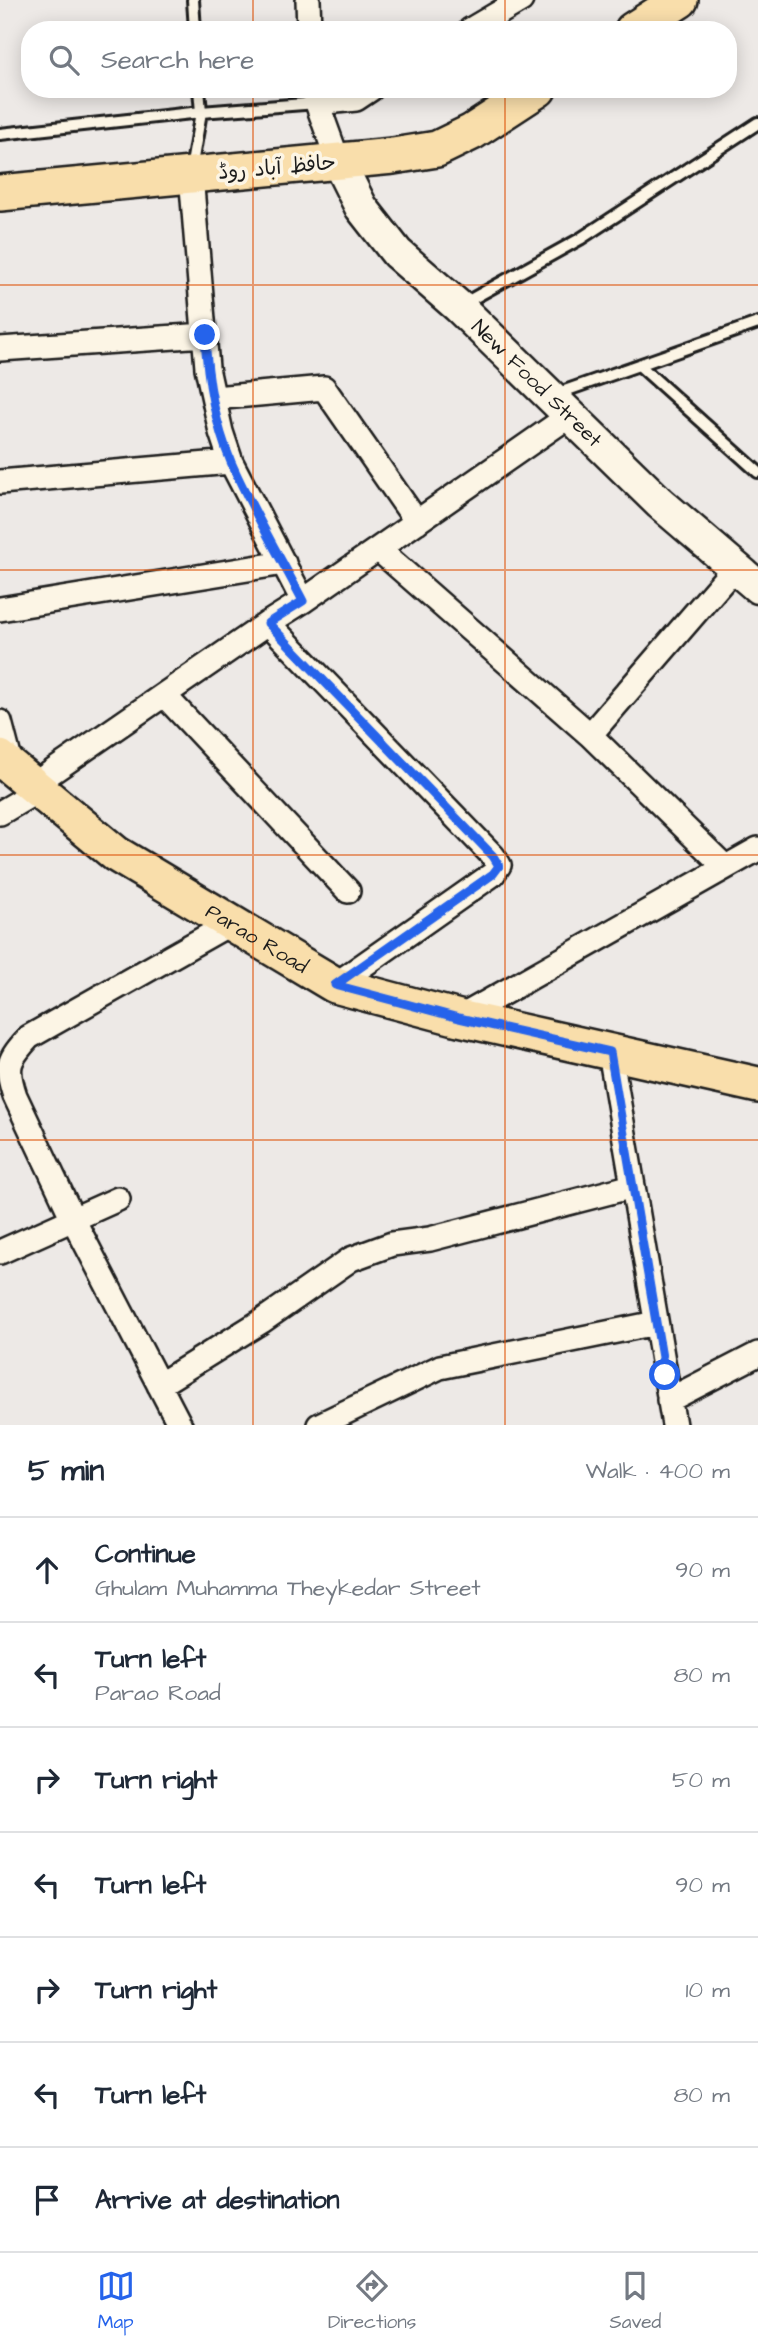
<!DOCTYPE html>
<html lang="en">
<head>
<meta charset="utf-8">
<style>
	:root { --surface:#fff; --page:#f6f6f7; --text:#1f2937; --muted:#747a83; --line:#e0e1e3; --accent:#2563eb }
	body { margin:0; font-family:"Architects Daughter","Playpen Sans Arabic",sans-serif; background:var(--page); color:var(--text) }
	.stop { position:absolute; width:21px; height:21px; margin:-16px; border:5px solid #2563eb; border-radius:50%; background:#fff }
	.stop.end { background:#2563eb; border-color:#fff; box-shadow:0 2px 7px #0008 }
	.list { margin:0; padding:0; list-style:none }
	h2 { display:flex; justify-content:space-between; align-items:center; height:91px; margin:0; padding:0 28px; font-size:30px }
	h2 small { font-size:23px; font-weight:400; color:var(--muted) }
	.list li { display:grid; grid-template-columns:46px 1fr auto; gap:21px; align-items:center; box-sizing:border-box; height:105px; padding:0 28px; border-top:2px solid var(--line) }
	.list b { display:block; font-size:26px; white-space:nowrap }
	.list p { margin:0; font-size:23px; white-space:nowrap; color:var(--muted) }
	.list em { font-size:23px; font-style:normal; color:var(--muted) }
	.icon { flex:none; width:38px; height:38px; fill:none; stroke:currentColor; stroke-width:2; stroke-linecap:round; stroke-linejoin:round }
	.map { position:relative; flex:none; width:758px; height:1425px; overflow:hidden }
	.search { position:absolute; background:var(--surface); box-shadow:0 4px 18px #0003; left:21px; right:21px; top:21px; height:77px; display:flex; align-items:center; gap:18px; box-sizing:border-box; padding:0 24px; border-radius:28px; color:var(--muted); font-size:26px }
	.sheet { height:826px; background:var(--surface) }
	nav { display:flex; justify-content:space-around; align-items:center; box-sizing:border-box; height:98px; border-top:2px solid var(--line); background:var(--surface); font-size:19px; color:var(--muted) }
	nav a { display:grid; justify-items:center; gap:4px }
	nav .on { color:var(--accent) }
	.map>svg:first-child { display:block }
	.lines { fill:none; stroke-linecap:round; stroke-linejoin:round }
	.lane-casing { stroke:#1c1c1c; stroke-width:16 }
	.street-casing { stroke:#1c1c1c; stroke-width:28 }
	.secondary-casing { stroke:#1c1c1c; stroke-width:37 }
	.primary-casing { stroke:#1c1c1c; stroke-width:40 }
	.lane { stroke:#fcf5e5; stroke-width:10 }
	.street { stroke:#fcf5e5; stroke-width:23 }
	.secondary { stroke:#fcf5e5; stroke-width:32 }
	.primary { stroke:#f9deab; stroke-width:35 }
	.route { stroke:#2563eb; stroke-width:9 }
	.grid { fill:none; stroke:#de560d; stroke-width:2; stroke-opacity:0.55 }
	.labels { text-anchor:middle; stroke-width:7; stroke-linejoin:round; paint-order:stroke }
	.street-label { font-size:21px; fill:#1c1c1c; stroke:#fcf5e5 }
</style>
</head>
<body>
<div class="map">
<svg width="758" height="1425" viewBox="0 0 758 1425">
	<rect width="100%" height="100%" fill="#ede9e6"/>
	<filter id="ink" filterUnits="userSpaceOnUse"><feTurbulence type="fractalNoise" baseFrequency=".0143" numOctaves="2"/><feDisplacementMap in="SourceGraphic" scale="14" xChannelSelector="R" yChannelSelector="G"/><feConvolveMatrix kernelMatrix="1 2 1 2 8 2 1 2 1" color-interpolation-filters="sRGB"/></filter>
	<g filter="url(#ink)">
		<g class="lines">
			<defs>
				<path id="lane" d="M193,0L195,30
					M0,134L201,112L317,103
					M191,170L201,112L199,89
					M461,305L580,239L758,123
					M639,365L758,472
					M556,394L758,323"/>
				<path id="street" d="M308,0L309,30
					M470,30L521,0
					M314,89L317,103L338,161
					M317,103L356,99L371,89
					M191,175L207,368L221,432L231,462L303,601
					M0,349L205,335
					M214,398L324,388L417,522
					M0,482L231,462
					M378,549L590,735L725,867
					M0,609L284,563
					M268,623L493,856L499,865L493,874L335,985
					M164,695L348,891
					M0,722L12,768
					M590,735L735,567
					M33,785L268,623L303,601L569,416
					M0,813L39,790
					M459,1018L758,849
					M610,1052L674,1425
					M0,1252L118,1199
					M159,1385L262,1321L351,1259L392,1244L430,1239L633,1186
					M669,1400L758,1354
					M180,1425L73,1219L15,1096C5,1066 8,1060 29,1037L231,923
					M319,1425L440,1367L656,1323"/>
				<g id="secondary">
					<path id="s1" d="M338,161L361,207L397,253L459,307L660,503L758,587"/>
				</g>
				<g id="primary">
					<path d="M633,30L680,0"/>
					<path d="M0,193L393,156L437,149L472,132L538,89"/>
					<path id="s2" d="M0,758L116,854L335,985L459,1018L758,1085"/>
				</g>
			</defs>
			<use href="#lane" class="lane-casing"/>
			<use href="#street" class="street-casing"/>
			<use href="#secondary" class="secondary-casing"/>
			<use href="#primary" class="primary-casing"/>
			<use href="#lane" class="lane"/>
			<use href="#street" class="street"/>
			<use href="#secondary" class="secondary"/>
			<use href="#primary" class="primary"/>
		</g>
	</g>
	<g class="lines" filter="url(#ink)">
		<path class="route" d="M205,335C207,377 215,423 231,462C252,510 279,555 303,601L268,623L493,856L499,866L493,874L335,985L459,1018L610,1052L665,1375"/>
	</g>
	<path class="grid" d="M253,0V30M505,0V30M253,89V1425M505,89V1425M0,285H758M0,570H758M0,855H758M0,1140H758"/>
	<g class="labels">
		<g class="street-label">
			<text transform="translate(277 167) rotate(-5)" y="7">حافظ آباد روڈ</text>
			<text dy="7" stroke="none"><textPath href="#s1" startOffset="301">New Food Street</textPath></text>
			<text dy="7" stroke="none"><textPath href="#s2" startOffset="315">Parao Road</textPath></text>
		</g>
	</g>
</svg>
<div class="stop" style="left:665px;top:1375px"></div>
<div class="stop end" style="left:205px;top:335px"></div>
<div class="search"><svg class="icon" aria-label="search" viewBox="0 0 24 24"><circle cx="10" cy="10" r="6"/><path d="M15 15l6 6"/></svg>Search here</div>
</div>
<section class="sheet">
<h2>5 min<small>Walk · 400 m</small></h2>
<ul class="list">
<li><svg class="icon" aria-label="ahead" viewBox="0 0 24 24"><path d="M12 20V5M6 11l6-6 6 6"/></svg><div><b>Continue</b><p>Ghulam Muhamma Theykedar Street</p></div><em>90 m</em></li>
<li><svg class="icon" aria-label="left" viewBox="0 0 24 24"><path d="M17 20v-9H6M10 6l-5 5 5 5"/></svg><div><b>Turn left</b><p>Parao Road</p></div><em>80 m</em></li>
<li><svg class="icon" aria-label="right" viewBox="0 0 24 24"><path d="M7 20v-9h11M14 6l5 5-5 5"/></svg><div><b>Turn right</b></div><em>50 m</em></li>
<li><svg class="icon" aria-label="left" viewBox="0 0 24 24"><path d="M17 20v-9H6M10 6l-5 5 5 5"/></svg><div><b>Turn left</b></div><em>90 m</em></li>
<li><svg class="icon" aria-label="right" viewBox="0 0 24 24"><path d="M7 20v-9h11M14 6l5 5-5 5"/></svg><div><b>Turn right</b></div><em>10 m</em></li>
<li><svg class="icon" aria-label="left" viewBox="0 0 24 24"><path d="M17 20v-9H6M10 6l-5 5 5 5"/></svg><div><b>Turn left</b></div><em>80 m</em></li>
<li><svg class="icon" aria-label="arrive" viewBox="0 0 24 24"><path d="M6 21V4h12l-3 4 3 4H6"/></svg><div><b>Arrive at destination</b></div></li>
</ul>
</section>
<nav>
<a class="on"><svg class="icon" aria-label="map" viewBox="0 0 24 24"><path d="M3 6l6-2 6 2 6-2v14l-6 2-6-2-6 2zM9 4v14M15 6v14"/></svg>Map</a>
<a><svg class="icon" aria-label="directions" viewBox="0 0 24 24"><path d="M12 3l9 9-9 9-9-9zM9 14v-3h6M13 9l2 2-2 2"/></svg>Directions</a>
<a><svg class="icon" aria-label="saved" viewBox="0 0 24 24"><path d="M7 4h10v16l-5-4-5 4z"/></svg>Saved</a>
</nav>
</body>
</html>
